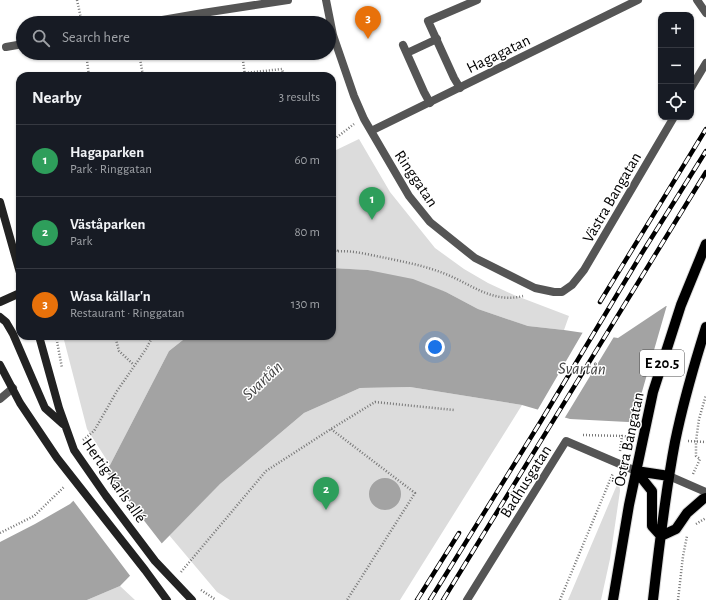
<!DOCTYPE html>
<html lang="en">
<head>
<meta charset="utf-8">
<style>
	:root { --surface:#171b24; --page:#20242c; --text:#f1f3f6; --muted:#9ea1a6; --line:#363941; --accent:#858687 }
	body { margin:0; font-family:"Alegreya Sans",sans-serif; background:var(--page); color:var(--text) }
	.controls { position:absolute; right:12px; top:12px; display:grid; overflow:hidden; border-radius:8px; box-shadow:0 1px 3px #0004 }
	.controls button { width:36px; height:36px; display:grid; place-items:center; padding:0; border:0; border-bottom:1px solid var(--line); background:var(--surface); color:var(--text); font:20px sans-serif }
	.you { position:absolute; left:435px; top:347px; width:14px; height:14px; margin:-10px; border:3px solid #fff; border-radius:50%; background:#1a73e8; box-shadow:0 0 0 6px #1a73e833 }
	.badge { display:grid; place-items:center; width:26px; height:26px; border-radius:50%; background:var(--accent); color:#fff; font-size:13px; font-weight:700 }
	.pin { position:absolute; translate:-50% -33px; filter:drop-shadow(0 1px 2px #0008) }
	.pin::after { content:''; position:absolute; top:21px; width:14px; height:12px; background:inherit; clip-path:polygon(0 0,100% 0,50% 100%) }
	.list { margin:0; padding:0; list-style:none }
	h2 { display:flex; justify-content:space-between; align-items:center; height:52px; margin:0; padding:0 16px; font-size:17px }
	h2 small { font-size:13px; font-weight:400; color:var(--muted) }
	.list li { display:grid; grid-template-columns:26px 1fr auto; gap:12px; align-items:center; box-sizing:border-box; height:72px; padding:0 16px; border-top:1px solid var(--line) }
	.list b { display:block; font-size:15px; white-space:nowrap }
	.list p { margin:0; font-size:13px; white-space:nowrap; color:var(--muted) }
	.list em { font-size:13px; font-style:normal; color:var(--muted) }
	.icon { flex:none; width:22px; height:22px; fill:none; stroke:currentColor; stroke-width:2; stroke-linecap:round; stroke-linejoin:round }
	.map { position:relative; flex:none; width:706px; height:600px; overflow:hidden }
	.search { position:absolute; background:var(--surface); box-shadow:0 1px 3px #0004; left:16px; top:16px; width:320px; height:44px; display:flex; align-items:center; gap:10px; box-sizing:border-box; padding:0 14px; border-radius:22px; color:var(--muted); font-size:15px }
	.panel { position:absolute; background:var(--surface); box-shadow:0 1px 3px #0004; left:16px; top:72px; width:320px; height:268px; border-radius:12px }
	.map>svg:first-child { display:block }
	.green { fill:#dcdcdc }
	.water { fill:#a3a3a3 }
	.pier { fill:#fff }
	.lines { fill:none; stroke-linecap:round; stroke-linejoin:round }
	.primary-casing { stroke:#dbdbdb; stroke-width:12 }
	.path { stroke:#777; stroke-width:2.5; stroke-dasharray:1 2; stroke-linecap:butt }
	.lane { stroke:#555; stroke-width:8 }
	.street { stroke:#555; stroke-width:8 }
	.secondary { stroke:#222; stroke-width:8 }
	.primary { stroke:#000; stroke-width:10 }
	.rail-casing { stroke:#000; stroke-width:4.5 }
	.rail { stroke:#fff; stroke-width:3; stroke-dasharray:9; stroke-linecap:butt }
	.labels { text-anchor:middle; stroke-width:3; stroke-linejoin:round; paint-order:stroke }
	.shield { fill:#fff; stroke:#4c4c4c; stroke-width:1 }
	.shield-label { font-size:15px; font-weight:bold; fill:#000 }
	.street-label { font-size:16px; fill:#000; stroke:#fff }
	.water-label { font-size:17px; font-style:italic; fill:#444; stroke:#fff }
</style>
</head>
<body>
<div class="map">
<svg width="706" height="600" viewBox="0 0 706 600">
	<rect width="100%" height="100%" fill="#fff"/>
	<path class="green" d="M359,139L390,192L435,248L464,269L488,283L514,295L569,316L564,330L528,326L478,309L446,292L368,270L332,268V152Z
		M63,336H188L169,351L110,465L87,429Z
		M410,387L522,405L400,600H230L217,592L169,535L220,484L304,413L360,388Z
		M619,480L620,491L610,559L601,600H568Z
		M120,586L135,600H87Z"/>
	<path class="water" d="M332,268L368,270L413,279L446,292L478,309L528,326L564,330L618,338L666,306H706V416L628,422L570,419L522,405L410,387L360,388L304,413L220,484L120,586L87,600H0V542L35,524L70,504L110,465L169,351L188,336H332Z
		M369 494a16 16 0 1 1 32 0a16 16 0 1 1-32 0Z"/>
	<path class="pier" d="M667,305H706V418L633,423Z
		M583,332L615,335L564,419L537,411Z
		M104,469L163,545L131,577L72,499Z"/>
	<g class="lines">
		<defs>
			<path id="primary" d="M636,471L652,491V526L661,536
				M636,471L669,476
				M661,536L676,529L687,513L703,499L706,498
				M613,600L629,505L653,392L681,305L706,244
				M653,600C659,547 665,494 675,442C683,403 694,365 706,327"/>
		</defs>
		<use href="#primary" class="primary-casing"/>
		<path class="path" d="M77,0L82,23
			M86,53L89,76
			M139,53L143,76
			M242,53L245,76
			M245,73L282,69L284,76
			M332,141L354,124
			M332,247L338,251
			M332,252C350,249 369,255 386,258C405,262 425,266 443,273C470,283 492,304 523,296
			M56,336L62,368
			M115,336L119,351L134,365
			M331,429L415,493L347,600
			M583,435L622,436
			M83,440L94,431L117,391L146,349L153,336
			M688,441L706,442
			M620,451L622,436L632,437
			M693,474L700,459L696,456V441L699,419L706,395
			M696,524L706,518
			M0,533L34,516L64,487
			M181,572L266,471L331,429L375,402L454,410
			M201,590L216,600
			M560,600L613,473
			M678,600L683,556L687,536"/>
		<path class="lane" d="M403,45L424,92L430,103
			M407,53L437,39
			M460,88L454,78L428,21L477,0
			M0,399L13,388"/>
		<path class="street" d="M326,0L333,35L354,96L364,119L409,196L430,222L475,258L535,288L554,292H562L572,285L584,270L674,117
			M697,0L706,13
			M145,23L203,13L288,0
			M6,47L23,44
			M691,88L706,63
			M371,131L638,0
			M669,476L706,492
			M467,600L566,441L636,471"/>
		<path class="secondary" d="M0,202L20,273
			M0,302L20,293
			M0,317L6,322L13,334L35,385L45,408L63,424
			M39,336L59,408L74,450L106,496L155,561L192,600
			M0,365L20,403L57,458L145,570L167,600"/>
		<use href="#primary" class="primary"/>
		<defs>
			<path id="rail" d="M600,302L706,129
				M417,600L459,533
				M430,600L541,421L642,253L706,151
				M443,600L706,172"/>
		</defs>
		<use href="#rail" class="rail-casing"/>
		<use href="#rail" class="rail"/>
	</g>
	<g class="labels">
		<rect class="shield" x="640" y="350" width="44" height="26" rx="3"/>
		<g class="shield-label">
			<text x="662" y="368">E 20.5</text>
		</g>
		<g class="street-label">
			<text transform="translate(498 53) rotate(-26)" y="6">Hagagatan</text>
			<text transform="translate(417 178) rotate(56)" y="6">Ringgatan</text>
			<text transform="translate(611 197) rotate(-60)" y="6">Västra Bangatan</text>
			<text transform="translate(628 439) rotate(-78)" y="6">Östra Bangatan</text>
			<text transform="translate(115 480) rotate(55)" y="6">Hertig Karls allé</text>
			<text transform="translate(525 481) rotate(-58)" y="6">Badhusgatan</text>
		</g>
		<g class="water-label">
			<text transform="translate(582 368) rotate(1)" y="6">Svartån</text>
			<text transform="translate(262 380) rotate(-43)" y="6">Svartån</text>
		</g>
	</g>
</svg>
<div class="controls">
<button>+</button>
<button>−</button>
<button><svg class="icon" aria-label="locate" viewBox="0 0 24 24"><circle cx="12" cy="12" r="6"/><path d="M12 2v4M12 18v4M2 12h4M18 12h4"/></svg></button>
</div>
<div class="you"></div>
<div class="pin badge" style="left:372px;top:220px;background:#2e9e5b">1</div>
<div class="pin badge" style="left:326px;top:510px;background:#2e9e5b">2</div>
<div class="pin badge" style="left:368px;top:39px;background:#e8710a">3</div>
<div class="search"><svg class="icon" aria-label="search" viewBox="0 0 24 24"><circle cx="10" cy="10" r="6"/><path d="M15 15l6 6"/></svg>Search here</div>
<section class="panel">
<h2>Nearby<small>3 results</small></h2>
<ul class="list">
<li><span class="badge" style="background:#2e9e5b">1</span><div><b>Hagaparken</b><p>Park · Ringgatan</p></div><em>60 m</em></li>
<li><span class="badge" style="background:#2e9e5b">2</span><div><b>Väståparken</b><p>Park</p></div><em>80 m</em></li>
<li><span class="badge" style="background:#e8710a">3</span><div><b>Wasa källar'n</b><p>Restaurant · Ringgatan</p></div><em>130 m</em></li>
</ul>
</section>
</div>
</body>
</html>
